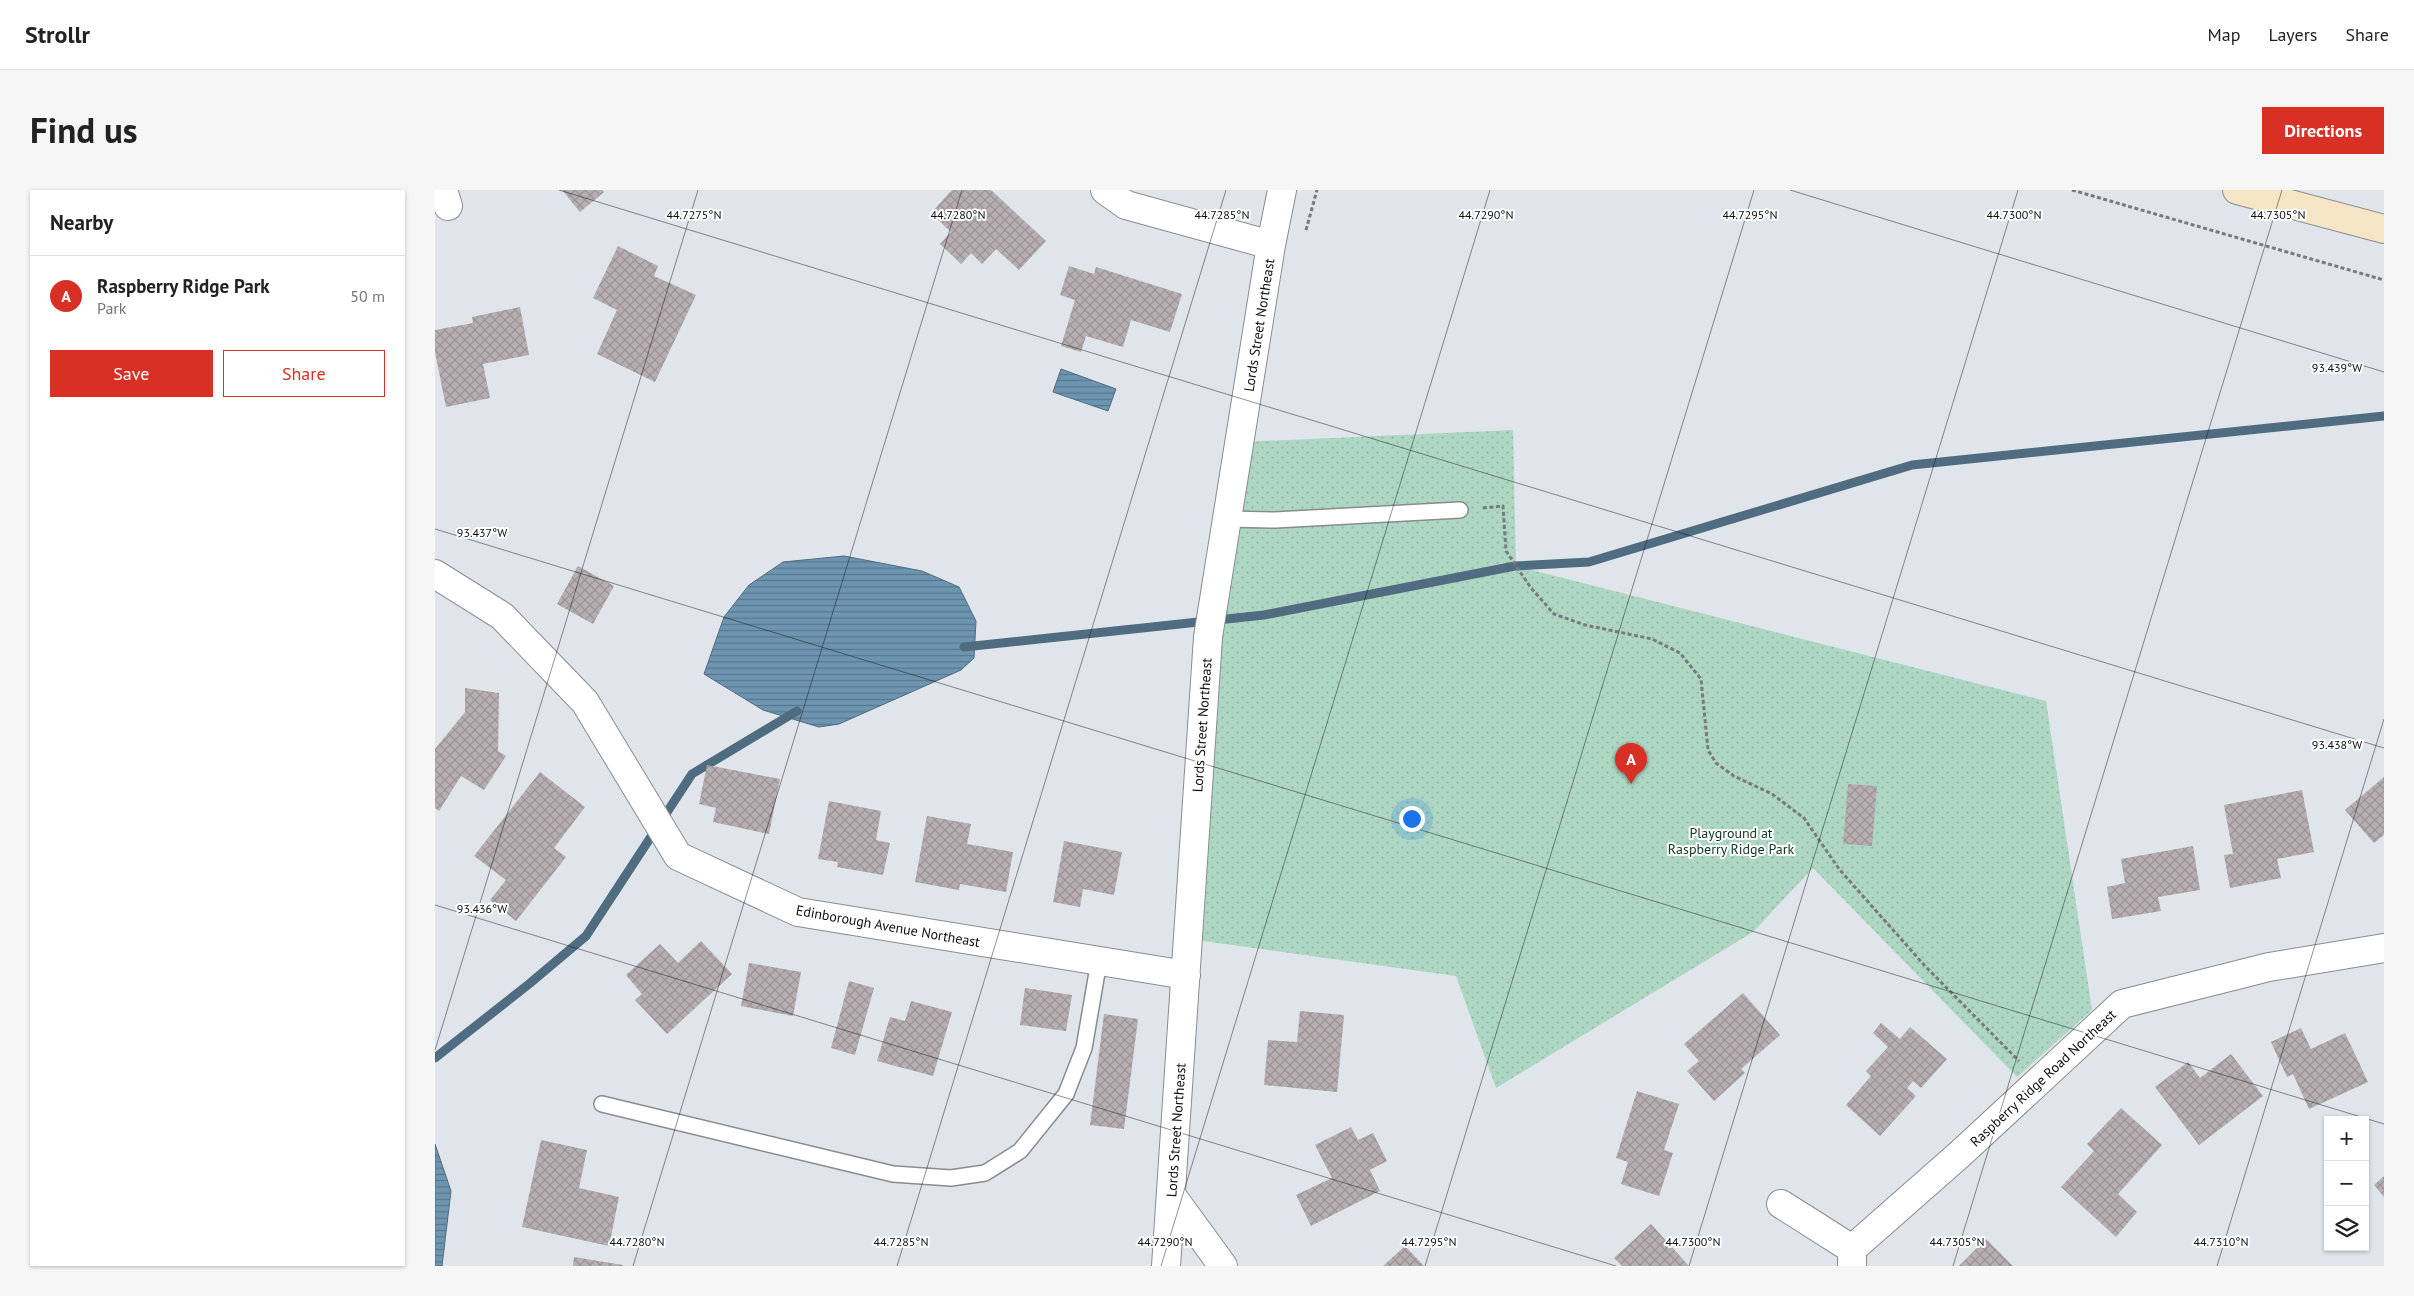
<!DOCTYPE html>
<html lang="en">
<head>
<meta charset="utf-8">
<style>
	:root { --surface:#fff; --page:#f6f6f6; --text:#222; --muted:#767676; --line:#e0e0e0; --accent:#d93025 }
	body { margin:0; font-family:"PT Sans",sans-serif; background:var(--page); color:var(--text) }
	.controls { position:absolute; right:15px; bottom:15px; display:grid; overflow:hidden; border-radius:0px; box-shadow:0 1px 4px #0004 }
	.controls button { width:45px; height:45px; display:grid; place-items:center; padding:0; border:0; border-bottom:1px solid var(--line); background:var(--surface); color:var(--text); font:25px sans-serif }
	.you { position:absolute; left:976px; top:628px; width:18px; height:18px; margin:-12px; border:4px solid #fff; border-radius:50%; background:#1a73e8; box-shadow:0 0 0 8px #1a73e833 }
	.badge { display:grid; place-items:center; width:32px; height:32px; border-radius:50%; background:var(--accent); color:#fff; font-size:16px; font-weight:700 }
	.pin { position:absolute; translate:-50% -41px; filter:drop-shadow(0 1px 2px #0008) }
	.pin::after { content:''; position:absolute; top:26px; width:18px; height:15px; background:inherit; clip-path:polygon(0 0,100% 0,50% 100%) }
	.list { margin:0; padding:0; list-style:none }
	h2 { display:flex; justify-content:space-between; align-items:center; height:65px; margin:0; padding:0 20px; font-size:21px }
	h2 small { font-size:16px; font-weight:400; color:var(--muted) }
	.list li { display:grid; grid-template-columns:32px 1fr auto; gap:15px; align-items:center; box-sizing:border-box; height:80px; padding:0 20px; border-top:1px solid var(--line) }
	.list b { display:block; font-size:19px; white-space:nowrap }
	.list p { margin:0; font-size:16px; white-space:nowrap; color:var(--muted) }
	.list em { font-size:16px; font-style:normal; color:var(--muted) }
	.actions { display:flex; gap:10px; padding:15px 20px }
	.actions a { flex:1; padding:11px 0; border:1px solid var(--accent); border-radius:0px; text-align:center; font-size:18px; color:var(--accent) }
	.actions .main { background:var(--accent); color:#fff }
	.icon { flex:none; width:28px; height:28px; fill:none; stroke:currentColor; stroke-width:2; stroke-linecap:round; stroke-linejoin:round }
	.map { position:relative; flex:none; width:1949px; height:1076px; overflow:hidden; border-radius:0px }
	header { display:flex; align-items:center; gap:30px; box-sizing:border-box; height:70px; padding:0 25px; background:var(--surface); border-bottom:1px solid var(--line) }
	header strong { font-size:24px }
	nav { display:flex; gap:28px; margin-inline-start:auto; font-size:18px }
	.intro { display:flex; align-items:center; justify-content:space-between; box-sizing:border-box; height:120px; padding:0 30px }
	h1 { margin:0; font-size:35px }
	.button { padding:12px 22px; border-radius:0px; background:var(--accent); color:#fff; font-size:18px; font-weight:700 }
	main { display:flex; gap:30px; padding:0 30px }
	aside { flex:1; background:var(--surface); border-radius:0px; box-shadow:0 1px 4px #0004 }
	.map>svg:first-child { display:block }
	.park { fill:url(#park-dots) }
	.water { fill:url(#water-rules); stroke:#506c80 }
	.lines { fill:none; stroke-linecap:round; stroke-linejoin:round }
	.stream { stroke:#506c80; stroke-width:9 }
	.building { fill:url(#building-cross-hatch) }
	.service-casing { stroke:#888c92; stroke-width:18 }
	.minor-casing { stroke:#888c92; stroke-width:30 }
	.secondary-casing { stroke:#888c92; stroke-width:30 }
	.path { stroke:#777a7f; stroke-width:3; stroke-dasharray:4 2.5; stroke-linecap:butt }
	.service { stroke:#fff; stroke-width:15 }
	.minor { stroke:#fff; stroke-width:28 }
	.secondary { stroke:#f5e5c4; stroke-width:28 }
	.ticks { fill:none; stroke:#0b0d0f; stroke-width:1; stroke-opacity:0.45 }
	.labels { text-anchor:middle; stroke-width:4; stroke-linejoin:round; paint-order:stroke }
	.street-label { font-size:14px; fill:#0b0d0f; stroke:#fff }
	.park-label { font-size:14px; fill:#0d3626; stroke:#fff }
	.ticks-label { font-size:12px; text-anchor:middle; fill:#0b0d0f; stroke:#fff; stroke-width:4; stroke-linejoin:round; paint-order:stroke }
</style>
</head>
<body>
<header>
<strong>Strollr</strong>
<nav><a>Map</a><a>Layers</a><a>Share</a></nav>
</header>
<div class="intro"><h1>Find us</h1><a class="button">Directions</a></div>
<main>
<aside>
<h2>Nearby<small></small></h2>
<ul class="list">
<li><span class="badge">A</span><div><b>Raspberry Ridge Park</b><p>Park</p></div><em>50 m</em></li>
</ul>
<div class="actions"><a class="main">Save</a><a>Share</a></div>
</aside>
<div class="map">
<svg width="1949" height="1076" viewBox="0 0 1949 1076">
	<defs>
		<pattern id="park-dots" width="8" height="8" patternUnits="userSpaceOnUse" patternTransform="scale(1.25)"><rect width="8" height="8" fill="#aed7c3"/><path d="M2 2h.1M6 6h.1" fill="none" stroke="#94b7a6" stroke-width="1.8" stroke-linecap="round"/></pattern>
		<pattern id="water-rules" width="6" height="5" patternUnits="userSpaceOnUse" patternTransform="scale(1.25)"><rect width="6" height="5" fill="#6d95b0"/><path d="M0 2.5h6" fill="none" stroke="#58788e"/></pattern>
		<pattern id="building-cross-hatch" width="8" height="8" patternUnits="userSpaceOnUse" patternTransform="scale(1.25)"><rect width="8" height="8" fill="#b6aeb1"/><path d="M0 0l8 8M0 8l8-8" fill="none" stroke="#9b9497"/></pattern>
	</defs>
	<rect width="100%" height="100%" fill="#e0e4eb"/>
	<path class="park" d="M1078,240L1081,376L1611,511L1657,820L1582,887L1378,678L1318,742L1061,898L1021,786L754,749L805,252Z"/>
	<path class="water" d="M626,179L681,199L673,221L618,202Z
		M409,366L487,381L524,397L541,431L539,468L526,480L404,534L384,537L328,520L269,484L289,427L314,395L348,372Z
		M0,954L16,1001L7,1076H0Z"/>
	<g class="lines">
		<path class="stream" d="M529,457L829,425L1080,376L1154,372L1477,275L1949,226
			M0,868L94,794L151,746L257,584L362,521"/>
	</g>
	<path class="building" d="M127,0H167L169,2L145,22Z
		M517,0H556L611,51L584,80L561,59L547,74L536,63L526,74L505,54L516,42L496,23Z
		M183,56L223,76L219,86L261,105L220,192L162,164L182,120L158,108Z
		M634,76L659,84L661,77L747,104L735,142L696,130L688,157L651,146L646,162L626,156L640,110L625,105Z
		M85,117L94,165L48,174L55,208L11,217L0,162V140L38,133L37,127Z
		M143,376L179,396L158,434L122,414Z
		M30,498L64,503L63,561L71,566L49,600L26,586L4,621L0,618V559L30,522Z
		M272,575L345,589L334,644L278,632L281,618L264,614Z
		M105,582L150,617L119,658L131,667L81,731L55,710L71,690L39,666Z
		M1949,587V645L1939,653L1910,620Z
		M1413,594L1442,596L1437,656L1408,654Z
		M1867,600L1879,662L1842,669L1846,688L1795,698L1789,665L1798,664L1789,615Z
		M394,611L446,621L441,650L455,653L448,685L402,677L403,672L383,669Z
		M492,626L536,634L532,654L578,662L571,702L525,694L524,700L480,692Z
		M629,651L687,662L679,705L648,699L645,717L618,712Z
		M1758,656L1765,700L1723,707L1726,721L1677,729L1672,697L1690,693L1686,669Z
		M266,751L297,784L232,844L200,810L207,804L191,785L225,754L243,773Z
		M314,773L366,782L358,826L306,816Z
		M414,791L439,798L420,865L396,858Z
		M590,798L637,805L631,841L585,835Z
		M1308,803L1345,845L1306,879L1310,883L1279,911L1252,881L1264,871L1249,854Z
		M476,811L517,822L498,886L442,871L455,827L470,831Z
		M865,821L909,825L902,902L829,895L833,850L862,852Z
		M669,824L703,829L689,939L655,935Z
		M1446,833L1465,849L1475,837L1512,869L1486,898L1478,891L1472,898L1481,906L1445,946L1411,915L1436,886L1431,881L1453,857L1438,843Z
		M1866,838L1876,859L1910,843L1933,892L1874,919L1858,884L1852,887L1836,852Z
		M1796,864L1828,906L1764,955L1720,897L1753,872L1765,888Z
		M1202,901L1244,914L1229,960L1238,963L1224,1006L1186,994L1193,972L1181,968Z
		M1686,918L1727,955L1683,1004L1702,1022L1681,1047L1626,997L1659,961L1652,954Z
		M916,937L923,950L938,943L952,971L935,980L945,1001L876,1036L861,1005L897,988L880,955Z
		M106,950L152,960L144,998L184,1007L174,1056L87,1037Z
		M1949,986V1007L1939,995Z
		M1216,1034L1254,1076H1187L1179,1068Z
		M1551,1049L1578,1076H1524Z
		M970,1056L989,1076H948Z
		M139,1067L188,1075V1076H138Z"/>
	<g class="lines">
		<defs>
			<path id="service" d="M792,329L840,330L1025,320
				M167,914L458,984L516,988L550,983L585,961L631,904L649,858L664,771"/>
			<path id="minor" d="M8,0L13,16
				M670,0L691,15L836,55
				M0,384L67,426L150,512L243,666L363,722L751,785
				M737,1006L788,1076
				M1346,1014L1417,1059V1076
				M1417,1059L1525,964L1687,814L1834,777L1949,758
				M731,1076L773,447L836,55L847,0"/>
			<path id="secondary" d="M1802,0L1949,39"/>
		</defs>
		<use href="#service" class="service-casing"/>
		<use href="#minor" class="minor-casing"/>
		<use href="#secondary" class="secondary-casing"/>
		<path class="path" d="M1637,0L1949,90
			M871,40L882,0
			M1048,318L1068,316L1071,361L1096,398L1119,424L1150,435L1217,449L1245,463L1266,489L1273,560L1281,573L1299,586L1337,604L1369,628L1404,679L1490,776L1584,871"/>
		<use href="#service" class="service"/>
		<use href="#minor" class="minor"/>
		<use href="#secondary" class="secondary"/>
	</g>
	<path class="ticks" d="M124,0L1949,558M1355,0L1949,182M0,339L1949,934M0,715L1181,1076M0,860L263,0M198,1076L527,0M462,1076L791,0M726,1076L1055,0M990,1076L1319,0M1254,1076L1583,0M1518,1076L1847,0M1782,1076L1949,529"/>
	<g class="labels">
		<g class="street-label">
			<text transform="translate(824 135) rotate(-81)" y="5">Lords Street Northeast</text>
			<text transform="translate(767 535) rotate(-86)" y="5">Lords Street Northeast</text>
			<text transform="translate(453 736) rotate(10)" y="5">Edinborough Avenue Northeast</text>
			<text transform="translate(1608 888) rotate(-43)" y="5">Raspberry Ridge Road Northeast</text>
			<text transform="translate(741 940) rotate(-86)" y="5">Lords Street Northeast</text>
		</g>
		<g class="park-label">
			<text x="1296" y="648">Playground at<tspan x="1296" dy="16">Raspberry Ridge Park</tspan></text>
		</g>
	</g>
	<g class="ticks-label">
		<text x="259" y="29">44.7275°N</text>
		<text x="523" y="29">44.7280°N</text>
		<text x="787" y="29">44.7285°N</text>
		<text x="1051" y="29">44.7290°N</text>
		<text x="1315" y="29">44.7295°N</text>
		<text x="1579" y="29">44.7300°N</text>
		<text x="1843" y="29">44.7305°N</text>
		<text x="1902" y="182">93.439°W</text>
		<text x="47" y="347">93.437°W</text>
		<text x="1902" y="559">93.438°W</text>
		<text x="47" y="723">93.436°W</text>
		<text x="202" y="1056">44.7280°N</text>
		<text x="466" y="1056">44.7285°N</text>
		<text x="730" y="1056">44.7290°N</text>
		<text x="994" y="1056">44.7295°N</text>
		<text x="1258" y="1056">44.7300°N</text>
		<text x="1522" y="1056">44.7305°N</text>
		<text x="1786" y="1056">44.7310°N</text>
	</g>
</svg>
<div class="controls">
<button>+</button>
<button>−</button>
<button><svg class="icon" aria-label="layers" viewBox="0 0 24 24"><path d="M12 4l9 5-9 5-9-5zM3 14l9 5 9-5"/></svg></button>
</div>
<div class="you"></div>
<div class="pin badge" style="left:1196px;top:594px">A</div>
</div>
</main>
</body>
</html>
